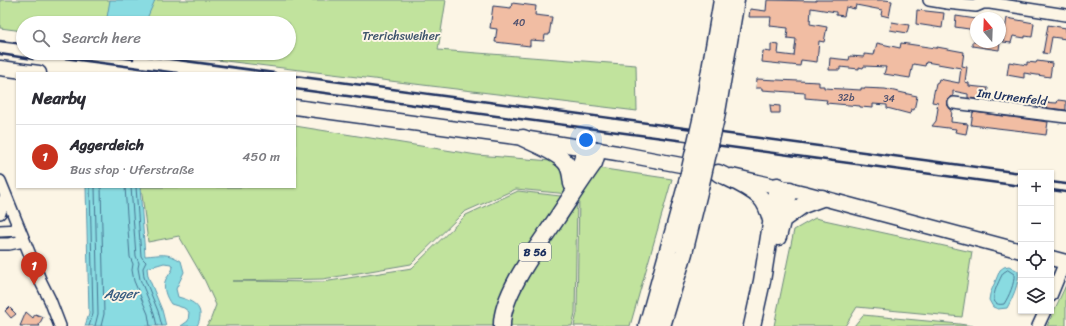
<!DOCTYPE html>
<html lang="en">
<head>
<meta charset="utf-8">
<style>
	:root { --surface:#fff; --page:#f2f2f3; --text:#2b2b33; --muted:#7c7c81; --line:#e1e1e2; --accent:#c8321e }
	body { margin:0; font-family:Sriracha,sans-serif; background:var(--page); color:var(--text) }
	.controls { position:absolute; right:12px; bottom:12px; display:grid; overflow:hidden; border-radius:0px; box-shadow:0 1px 3px #0004 }
	.controls button { width:36px; height:36px; display:grid; place-items:center; padding:0; border:0; border-bottom:1px solid var(--line); background:var(--surface); color:var(--text); font:20px sans-serif }
	.compass { position:absolute; left:970px; top:12px; width:36px; height:36px; border-radius:50%; background:var(--surface); box-shadow:0 1px 3px #0004; rotate:341deg }
	.you { position:absolute; left:586px; top:140px; width:14px; height:14px; margin:-10px; border:3px solid #fff; border-radius:50%; background:#1a73e8; box-shadow:0 0 0 6px #1a73e833 }
	.badge { display:grid; place-items:center; width:26px; height:26px; border-radius:50%; background:var(--accent); color:#fff; font-size:13px; font-weight:700 }
	.pin { position:absolute; translate:-50% -33px; filter:drop-shadow(0 1px 2px #0008) }
	.pin::after { content:''; position:absolute; top:21px; width:14px; height:12px; background:inherit; clip-path:polygon(0 0,100% 0,50% 100%) }
	.list { margin:0; padding:0; list-style:none }
	h2 { display:flex; justify-content:space-between; align-items:center; height:52px; margin:0; padding:0 16px; font-size:17px }
	h2 small { font-size:13px; font-weight:400; color:var(--muted) }
	.list li { display:grid; grid-template-columns:26px 1fr auto; gap:12px; align-items:center; box-sizing:border-box; height:64px; padding:0 16px; border-top:1px solid var(--line) }
	.list b { display:block; font-size:15px; white-space:nowrap }
	.list p { margin:0; font-size:13px; white-space:nowrap; color:var(--muted) }
	.list em { font-size:13px; font-style:normal; color:var(--muted) }
	.icon { flex:none; width:22px; height:22px; fill:none; stroke:currentColor; stroke-width:2; stroke-linecap:round; stroke-linejoin:round }
	.map { position:relative; flex:none; width:1066px; height:326px; overflow:hidden }
	.search { position:absolute; background:var(--surface); box-shadow:0 1px 3px #0004; left:16px; top:16px; width:280px; height:44px; display:flex; align-items:center; gap:10px; box-sizing:border-box; padding:0 14px; border-radius:22px; color:var(--muted); font-size:15px }
	.panel { position:absolute; background:var(--surface); box-shadow:0 1px 3px #0004; left:16px; top:72px; width:280px; height:116px; border-radius:0px }
	.map>svg:first-child { display:block }
	.green { fill:#c1e39d; stroke:#6e897e }
	.water { fill:#89dbe1; stroke:#5d96ad }
	.pier { fill:#fcf5e5 }
	.lines { fill:none; stroke-linecap:round; stroke-linejoin:round }
	.shore { stroke:#477492; stroke-width:1 }
	.building { fill:#f1bda3; stroke:#1b2f5e }
	.minor-casing { stroke:#1b2f5e; stroke-width:14 }
	.major-casing { stroke:#1b2f5e; stroke-width:17 }
	.highway-casing { stroke:#1b2f5e; stroke-width:19 }
	.minor { stroke:#fcf5e5; stroke-width:11 }
	.major { stroke:#fcf5e5; stroke-width:14 }
	.highway { stroke:#fcf5e5; stroke-width:16 }
	.rail { stroke:#1b2f5e; stroke-width:2.5 }
	.highway-bridge-casing { stroke:#1b2f5e; stroke-width:19; stroke-linecap:butt }
	.highway-bridge { stroke:#fcf5e5; stroke-width:16 }
	.labels { text-anchor:middle; stroke-width:4; stroke-linejoin:round; paint-order:stroke }
	.number-label { font-size:10px; fill:#50526f }
	.shield { fill:#fcf5e5; stroke:#5e6a86; stroke-width:1 }
	.shield-label { font-size:11px; font-weight:bold; fill:#1b2f5e }
	.park-label { font-size:12px; fill:#3c536b; stroke:#fcf5e5 }
	.street-label { font-size:12px; fill:#1b2f5e; stroke:#fcf5e5 }
	.water-label { font-size:13px; font-style:italic; fill:#365a7f; stroke:#fcf5e5 }
</style>
</head>
<body>
<div class="map">
<svg width="1066" height="326" viewBox="0 0 1066 326">
	<rect width="100%" height="100%" fill="#fcf5e5"/>
	<filter id="ink" filterUnits="userSpaceOnUse"><feTurbulence type="fractalNoise" baseFrequency=".025" numOctaves="2"/><feDisplacementMap in="SourceGraphic" scale="8" xChannelSelector="R" yChannelSelector="G"/><feConvolveMatrix kernelMatrix="1 2 1 2 8 2 1 2 1" color-interpolation-filters="sRGB"/></filter>
	<g filter="url(#ink)">
		<path class="green" d="M0,0H446L438,50L636,65L637,111L209,59L219,54L218,53H289V23H23V31L0,28Z
			M295,126L477,155L551,161L672,179L630,326H574L577,313L579,195L516,189L464,212L411,264L323,279L232,281L323,282L412,268L466,215L518,191L577,198L575,313L572,326H206L210,321L216,305L205,281L179,236L148,242L141,187H295Z
			M815,218L972,252L962,317L857,307L845,326H774L794,230Z
			M1066,285V326H1047Z
			M863,315L959,324L973,326H854Z"/>
		<path class="water" d="M110,0H155L145,23H106Z
			M86,187H140L145,256C161,255 167,252 181,261L184,272L176,289L178,297C194,301 206,308 197,326H181L188,321L189,312L184,308L171,304C166,297 162,287 166,279C169,275 171,272 173,268L171,264L164,263L147,268L148,276L162,310L166,326H85L89,314Z
			M1009,266L1018,271C1020,282 1012,299 1007,308L998,309L993,307L989,300L990,294L1000,270L1004,267Z"/>
		<path class="pier" d="M99,53H140L141,73H95Z"/>
		<g class="lines">
			<path class="shore" d="M125,187L130,257L133,264L132,270L134,281L148,314L150,326
				M131,187L136,256L139,263L138,268L140,279L154,313L157,326
				M136,187L141,256L143,259L146,262L143,268L144,277L158,311L162,326
				M1008,270L1014,274C1015,283 1009,296 1004,304C984,308 999,281 1003,273Z
				M89,326L93,314L90,187
				M95,326L98,314L95,187
				M101,326L104,314L101,187"/>
		</g>
		<path class="building" d="M767,0L816,1V0H885L892,1L889,17L881,15L882,10L856,5L855,9L846,7L844,16L836,15V12L811,8L810,24L827,27L824,42L819,41L817,62L801,60L800,66L762,62L763,51L771,52V44L779,45L778,54L794,56L796,39L787,38L788,28L770,26L771,17H749L750,9L766,11Z
			M512,3L536,6L535,15L552,17L549,35H545L544,41L530,40V46L495,42L497,29L490,28L493,6L511,8Z
			M917,10L944,13L942,28L916,24Z
			M956,16L976,19V30L955,27Z
			M1007,18L1034,23L1032,37L1025,36V38L1013,36L1011,43L1003,42Z
			M892,22L909,25L907,33L890,30Z
			M1048,25L1066,28V39L1052,37L1049,54L1043,53Z
			M972,42H1000L999,50L972,46Z
			M877,43L900,48L901,43L935,48H937V47L964,52L962,66L967,67L965,82L969,83V86L988,88L987,97L990,100L968,98V94L953,91V96L949,98L947,103L948,106L950,109L952,110L951,122L968,124L966,134L955,132L956,129L932,126L936,121L938,108L937,107L938,103L932,102L936,83L938,82L939,79L959,83L961,68L926,62L925,66L913,64L910,78L884,74L886,67L864,66L863,68L859,67V69L840,67V70H829L830,58L849,60L850,56L864,57V54L874,55Z
			M1037,61L1052,63L1050,77L1024,73V78L1007,75L1009,62L1027,65V62L1036,63Z
			M757,79L819,82V86H824V88L861,90V88L885,89L917,96L914,110L911,109L910,114L887,108V105L873,104V108L860,107V106L826,103L827,100L805,98V93L762,90V88H756Z
			M1058,100L1066,101V110L1039,107V102L1057,103Z
			M770,105L780,106V113H771Z
			M973,112L1048,122L1046,135L1023,132V131L971,125Z
			M9,307L16,314L11,318L5,311Z
			M26,312L33,318L35,314L43,317L39,325L40,326H20Z"/>
		<g class="lines">
			<defs>
				<path id="minor" d="M929,0L947,3L976,6L983,3H990L1066,15
					M954,103L1066,117
					M0,181L41,282L50,300L60,326
					M0,202L1,209L0,213
					M0,231L20,230
					M0,244H9L24,241
					M1051,296L1065,262
					M1038,326L1045,311"/>
				<path id="major" d="M0,68L39,73
					M295,107L523,138L617,153L702,169
					M732,176L804,193L1021,251
					M1051,258L1066,262"/>
				<path id="highway" d="M702,116L722,0
					M716,118L736,0
					M523,138C535,144 559,153 566,163C571,169 571,177 572,184
					M718,173C732,180 748,186 760,197C766,203 769,212 771,220
					M573,182L579,170L586,148
					M782,220L803,205L822,198
					M778,237L790,190
					M502,326C501,294 539,245 557,218C569,200 581,181 594,163L598,150
					M647,326L686,186
					M662,326L684,253L700,188
					M752,326L762,281L777,186"/>
			</defs>
			<use href="#minor" class="minor-casing"/>
			<use href="#major" class="major-casing"/>
			<use href="#highway" class="highway-casing"/>
			<use href="#minor" class="minor"/>
			<use href="#major" class="major"/>
			<use href="#highway" class="highway"/>
			<path class="rail" d="M0,41L23,44
				M27,53L177,73
				M90,53L133,59
				M126,53L275,73
				M0,54L33,59
				M295,76L1021,173
				M295,89L1021,186
				M1051,182L1066,184
				M1051,190L1066,192"/>
			<defs>
				<path id="highway-bridge" d="M686,186L702,116
					M700,188L716,118"/>
			</defs>
			<use href="#highway-bridge" class="highway-bridge-casing"/>
			<use href="#highway-bridge" class="highway-bridge"/>
		</g>
	</g>
	<g class="labels">
		<g class="number-label">
			<text x="519" y="26">40</text>
			<text x="846" y="101">32b</text>
			<text x="889" y="102">34</text>
		</g>
		<rect class="shield" x="519" y="243" width="32" height="18" rx="3"/>
		<g class="shield-label">
			<text x="535" y="256">B 56</text>
		</g>
		<g class="park-label">
			<text x="401" y="40">Trerichsweiher</text>
		</g>
		<g class="street-label">
			<text transform="translate(1012 97) rotate(7)" y="4">Im Urnenfeld</text>
		</g>
		<g class="water-label">
			<text x="121" y="298">Agger</text>
		</g>
	</g>
</svg>
<div class="controls">
<button>+</button>
<button>−</button>
<button><svg class="icon" aria-label="locate" viewBox="0 0 24 24"><circle cx="12" cy="12" r="6"/><path d="M12 2v4M12 18v4M2 12h4M18 12h4"/></svg></button>
<button><svg class="icon" aria-label="layers" viewBox="0 0 24 24"><path d="M12 4l9 5-9 5-9-5zM3 14l9 5 9-5"/></svg></button>
</div>
<svg class="compass" viewBox="-18 -18 36 36"><path d="M0-13l5 13h-10z" fill="#e53935"/><path d="M0 13l5-13h-10z" fill="#7c7c81"/></svg>
<div class="you"></div>
<div class="pin badge" style="left:34px;top:285px">1</div>
<div class="search"><svg class="icon" aria-label="search" viewBox="0 0 24 24"><circle cx="10" cy="10" r="6"/><path d="M15 15l6 6"/></svg>Search here</div>
<section class="panel">
<h2>Nearby<small></small></h2>
<ul class="list">
<li><span class="badge">1</span><div><b>Aggerdeich</b><p>Bus stop · Uferstraße</p></div><em>450 m</em></li>
</ul>
</section>
</div>
</body>
</html>
